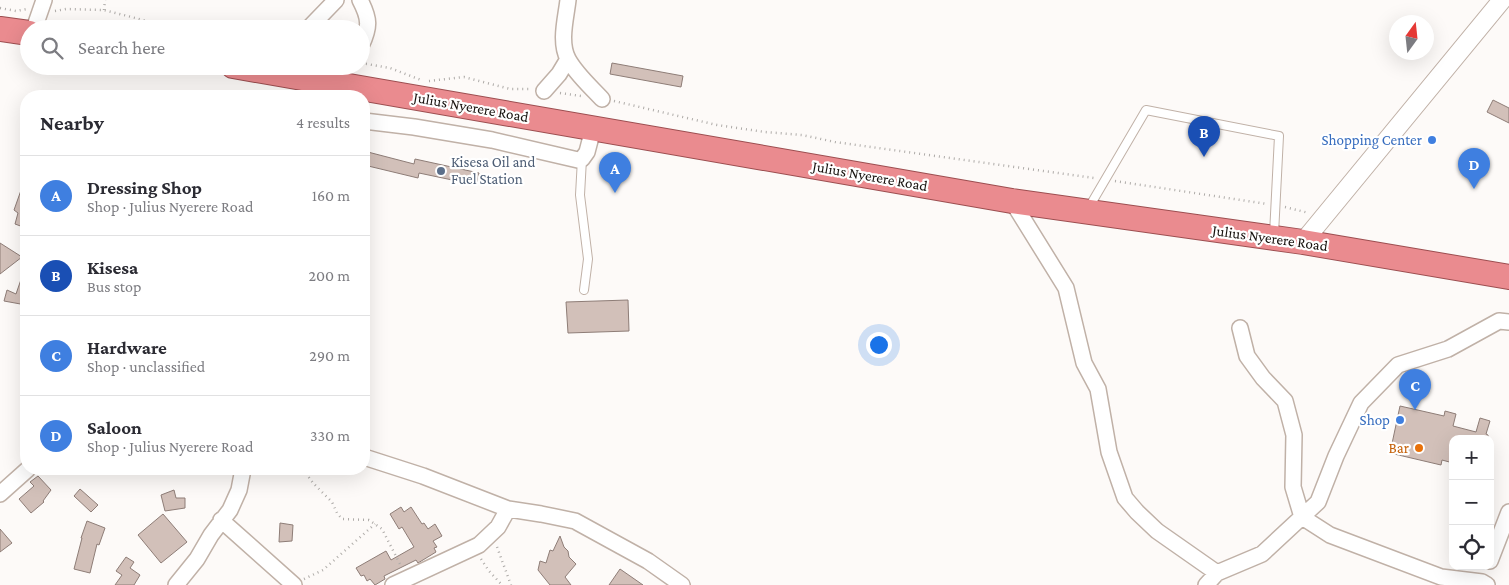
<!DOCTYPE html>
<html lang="en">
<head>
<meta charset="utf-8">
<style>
	:root { --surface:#fff; --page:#f7f7f7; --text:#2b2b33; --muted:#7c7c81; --line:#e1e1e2; --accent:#2563eb }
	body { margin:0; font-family:"Crimson Pro",serif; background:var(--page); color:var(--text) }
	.controls { position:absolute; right:15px; bottom:15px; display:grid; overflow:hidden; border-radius:10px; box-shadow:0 5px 20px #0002 }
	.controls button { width:45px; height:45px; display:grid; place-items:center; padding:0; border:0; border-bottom:1px solid var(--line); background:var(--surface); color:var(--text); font:25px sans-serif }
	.compass { position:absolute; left:1389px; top:15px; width:45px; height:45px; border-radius:50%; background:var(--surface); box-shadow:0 5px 20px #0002; rotate:15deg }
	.you { position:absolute; left:878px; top:344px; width:18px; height:18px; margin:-12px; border:4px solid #fff; border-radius:50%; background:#1a73e8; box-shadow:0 0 0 8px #1a73e833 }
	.badge { display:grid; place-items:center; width:32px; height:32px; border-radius:50%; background:var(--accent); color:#fff; font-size:16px; font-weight:700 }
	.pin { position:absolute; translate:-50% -41px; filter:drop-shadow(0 1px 2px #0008) }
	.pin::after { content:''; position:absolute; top:26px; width:18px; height:15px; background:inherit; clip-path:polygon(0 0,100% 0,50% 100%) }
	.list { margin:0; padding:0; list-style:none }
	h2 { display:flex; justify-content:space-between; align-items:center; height:65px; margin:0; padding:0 20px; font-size:21px }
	h2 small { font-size:16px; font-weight:400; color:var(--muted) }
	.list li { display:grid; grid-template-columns:32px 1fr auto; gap:15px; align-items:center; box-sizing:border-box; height:80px; padding:0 20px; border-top:1px solid var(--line) }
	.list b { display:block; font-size:19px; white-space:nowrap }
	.list p { margin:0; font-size:16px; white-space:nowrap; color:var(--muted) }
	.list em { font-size:16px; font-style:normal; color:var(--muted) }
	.icon { flex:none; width:28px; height:28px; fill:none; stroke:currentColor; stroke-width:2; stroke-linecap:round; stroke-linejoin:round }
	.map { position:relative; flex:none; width:1509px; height:585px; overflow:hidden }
	.search { position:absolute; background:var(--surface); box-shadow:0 5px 20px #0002; left:20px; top:20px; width:350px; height:55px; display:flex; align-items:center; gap:12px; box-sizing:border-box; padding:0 18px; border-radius:28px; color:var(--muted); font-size:19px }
	.panel { position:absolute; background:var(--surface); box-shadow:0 5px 20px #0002; left:20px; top:90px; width:350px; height:385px; border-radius:20px }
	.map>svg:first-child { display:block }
	.building { fill:#d2c0b9; stroke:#8e7d77 }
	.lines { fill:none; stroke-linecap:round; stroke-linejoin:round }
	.service-casing { stroke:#c0b1a7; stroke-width:10 }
	.minor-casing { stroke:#c0b1a7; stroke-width:18 }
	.tertiary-casing { stroke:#c0b1a7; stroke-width:20 }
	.trunk-casing { stroke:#9c4e50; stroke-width:26 }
	.path { stroke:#aeaba8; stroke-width:2.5; stroke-dasharray:1 4; stroke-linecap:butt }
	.service { stroke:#fff; stroke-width:8 }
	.minor { stroke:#fff; stroke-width:15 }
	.tertiary { stroke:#fff; stroke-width:18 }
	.trunk { stroke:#ea8b8f; stroke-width:24 }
	.shop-dot { fill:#3f7fe0; stroke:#fff; stroke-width:2 }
	.service-dot { fill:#5c6f8a; stroke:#fff; stroke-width:2 }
	.food-dot { fill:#e8710a; stroke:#fff; stroke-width:2 }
	.labels { text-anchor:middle; stroke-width:4.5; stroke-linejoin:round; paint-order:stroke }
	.street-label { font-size:15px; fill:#17120e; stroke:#fff }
	.shop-label { font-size:15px; fill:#366cbe; stroke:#fff; text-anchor:end }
	.service-label { font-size:15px; fill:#4e5e75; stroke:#fff; text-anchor:start }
	.food-label { font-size:15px; fill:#c56008; stroke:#fff; text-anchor:end }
</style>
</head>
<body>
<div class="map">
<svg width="1509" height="585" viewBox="0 0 1509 585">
	<rect width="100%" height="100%" fill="#fdfaf8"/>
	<path class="building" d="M612,63L683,76L681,87L610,74Z
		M1493,100L1509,108V123L1487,112Z
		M364,151L414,164L415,159L479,173L476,185L419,173L418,178L364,165Z
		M25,179L26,180V228L15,224L18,213L14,210Z
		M0,243L22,257L0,274Z
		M25,268H26V305L4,301L7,290L16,294Z
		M628,300L629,331L568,333L566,302Z
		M1400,406L1444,416L1445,411L1456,414L1453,426L1476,432L1480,418L1490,421L1486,434L1488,435V439H1453V463L1442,460L1441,465L1390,453Z
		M38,476L51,490L43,501L44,502L31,513L19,499L34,486L30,482Z
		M80,489L98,505L91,512L74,496Z
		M174,490L176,498H185V508L165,511L161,495Z
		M401,507L404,512L411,507L422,524L424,523L428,529L435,524L442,536L433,541L437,547L434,548L436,552L418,563L416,560L384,576L385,579L375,585L370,579L367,581L364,575L361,576L356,568L386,551L391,560L414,547L402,527L399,529L390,514Z
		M163,514L187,542L161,563L138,535Z
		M87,521L105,528L99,545L97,544L90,573L74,569L82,538H81Z
		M280,523L293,525L292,541L279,542Z
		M0,529L12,543L0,552Z
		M560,536L564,547L568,551L569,557L576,564L565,577L571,585H550L538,570L540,561L546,563L550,550L553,551Z
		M126,557L134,562L130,568L140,575L134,585H115L122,575L116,571Z
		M620,569L643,585H609Z"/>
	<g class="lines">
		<defs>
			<path id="service" d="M582,159L580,195L588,259L584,290
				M1088,209L1146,110L1279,136L1274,234"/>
			<path id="minor" d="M360,0C370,19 370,27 361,46
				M568,0C566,18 559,42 568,59C576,74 591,87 602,99
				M34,29L44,0
				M308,29L336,0
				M544,91L559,74L568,59
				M364,121L414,127L492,140L578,160L582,159L587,152L593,129
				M1012,201L1066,288L1084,363L1098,389L1109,452L1125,498L1137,512L1157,531L1217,573
				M1240,328L1247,356L1263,378L1285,401L1294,435L1293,487L1302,517L1330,535L1441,577L1482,582L1487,585
				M364,457L423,476L508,509L541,514L575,521L648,561L682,585
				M0,494L28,469
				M221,520L294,585
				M1490,561L1509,512
				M176,585L197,559L211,535L230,510L239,490L243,469
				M393,585L479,545L498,527L508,509
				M1206,585L1217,573L1262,554L1318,502L1336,456L1361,403L1398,365L1448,349L1499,321L1509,322"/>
			<path id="tertiary" d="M1303,242L1502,0"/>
			<path id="trunk" d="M0,29L29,33
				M233,66L1012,201L1303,242L1509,277"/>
		</defs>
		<use href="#service" class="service-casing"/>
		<use href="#minor" class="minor-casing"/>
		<use href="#tertiary" class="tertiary-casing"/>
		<use href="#trunk" class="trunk-casing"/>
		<path class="path" d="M0,8L16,11L27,9
			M104,10L105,0
			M55,11L66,9L104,10L147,21L196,29
			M361,63L390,68L421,80
			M429,81L464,77L510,89H532
			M560,93L581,96
			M614,101L717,125L765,132L802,135L835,142L1094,178
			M1115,181L1267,204
			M1285,207L1309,213
			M303,469L313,483L332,502L337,513L342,519L369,520L382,529L401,566
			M497,547L511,585
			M481,559L489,571L502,585
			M304,579L323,570L375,524"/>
		<use href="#service" class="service"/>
		<use href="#minor" class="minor"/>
		<use href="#tertiary" class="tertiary"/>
		<use href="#trunk" class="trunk"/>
	</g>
	<g class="shop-dot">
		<circle cx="1432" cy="140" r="5"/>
		<circle cx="1400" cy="420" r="5"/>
	</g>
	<circle class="service-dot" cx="441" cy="171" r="5"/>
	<circle class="food-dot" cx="1419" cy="448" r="5"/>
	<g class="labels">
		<g class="street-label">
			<text transform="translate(471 107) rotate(10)" y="5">Julius Nyerere Road</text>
			<text transform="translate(870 176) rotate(10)" y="5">Julius Nyerere Road</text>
			<text transform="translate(1270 238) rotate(8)" y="5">Julius Nyerere Road</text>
		</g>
		<g class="shop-label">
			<text x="1422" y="145">Shopping Center</text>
			<text x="1390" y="425">Shop</text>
		</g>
		<g class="service-label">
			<text x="451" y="167">Kisesa Oil and<tspan x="451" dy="17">Fuel Station</tspan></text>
		</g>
		<g class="food-label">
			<text x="1409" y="453">Bar</text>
		</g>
	</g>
</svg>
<div class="controls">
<button>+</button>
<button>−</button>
<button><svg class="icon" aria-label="locate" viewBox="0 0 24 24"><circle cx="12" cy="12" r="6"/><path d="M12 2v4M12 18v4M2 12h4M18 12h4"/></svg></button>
</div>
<svg class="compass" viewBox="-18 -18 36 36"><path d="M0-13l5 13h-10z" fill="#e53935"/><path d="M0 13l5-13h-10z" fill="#7c7c81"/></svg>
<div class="you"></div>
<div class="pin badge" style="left:615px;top:193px;background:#3f7fe0">A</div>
<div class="pin badge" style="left:1204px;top:157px;background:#1a4fb4">B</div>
<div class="pin badge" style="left:1415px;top:410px;background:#3f7fe0">C</div>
<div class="pin badge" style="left:1474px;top:189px;background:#3f7fe0">D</div>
<div class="search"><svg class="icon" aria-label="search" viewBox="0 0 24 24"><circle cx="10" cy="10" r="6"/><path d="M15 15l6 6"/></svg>Search here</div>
<section class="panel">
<h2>Nearby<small>4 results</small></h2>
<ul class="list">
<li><span class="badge" style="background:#3f7fe0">A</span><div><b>Dressing Shop</b><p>Shop · Julius Nyerere Road</p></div><em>160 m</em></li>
<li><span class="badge" style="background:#1a4fb4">B</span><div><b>Kisesa</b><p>Bus stop</p></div><em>200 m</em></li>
<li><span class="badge" style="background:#3f7fe0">C</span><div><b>Hardware</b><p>Shop · unclassified</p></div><em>290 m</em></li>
<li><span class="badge" style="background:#3f7fe0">D</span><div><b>Saloon</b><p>Shop · Julius Nyerere Road</p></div><em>330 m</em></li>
</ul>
</section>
</div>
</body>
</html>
